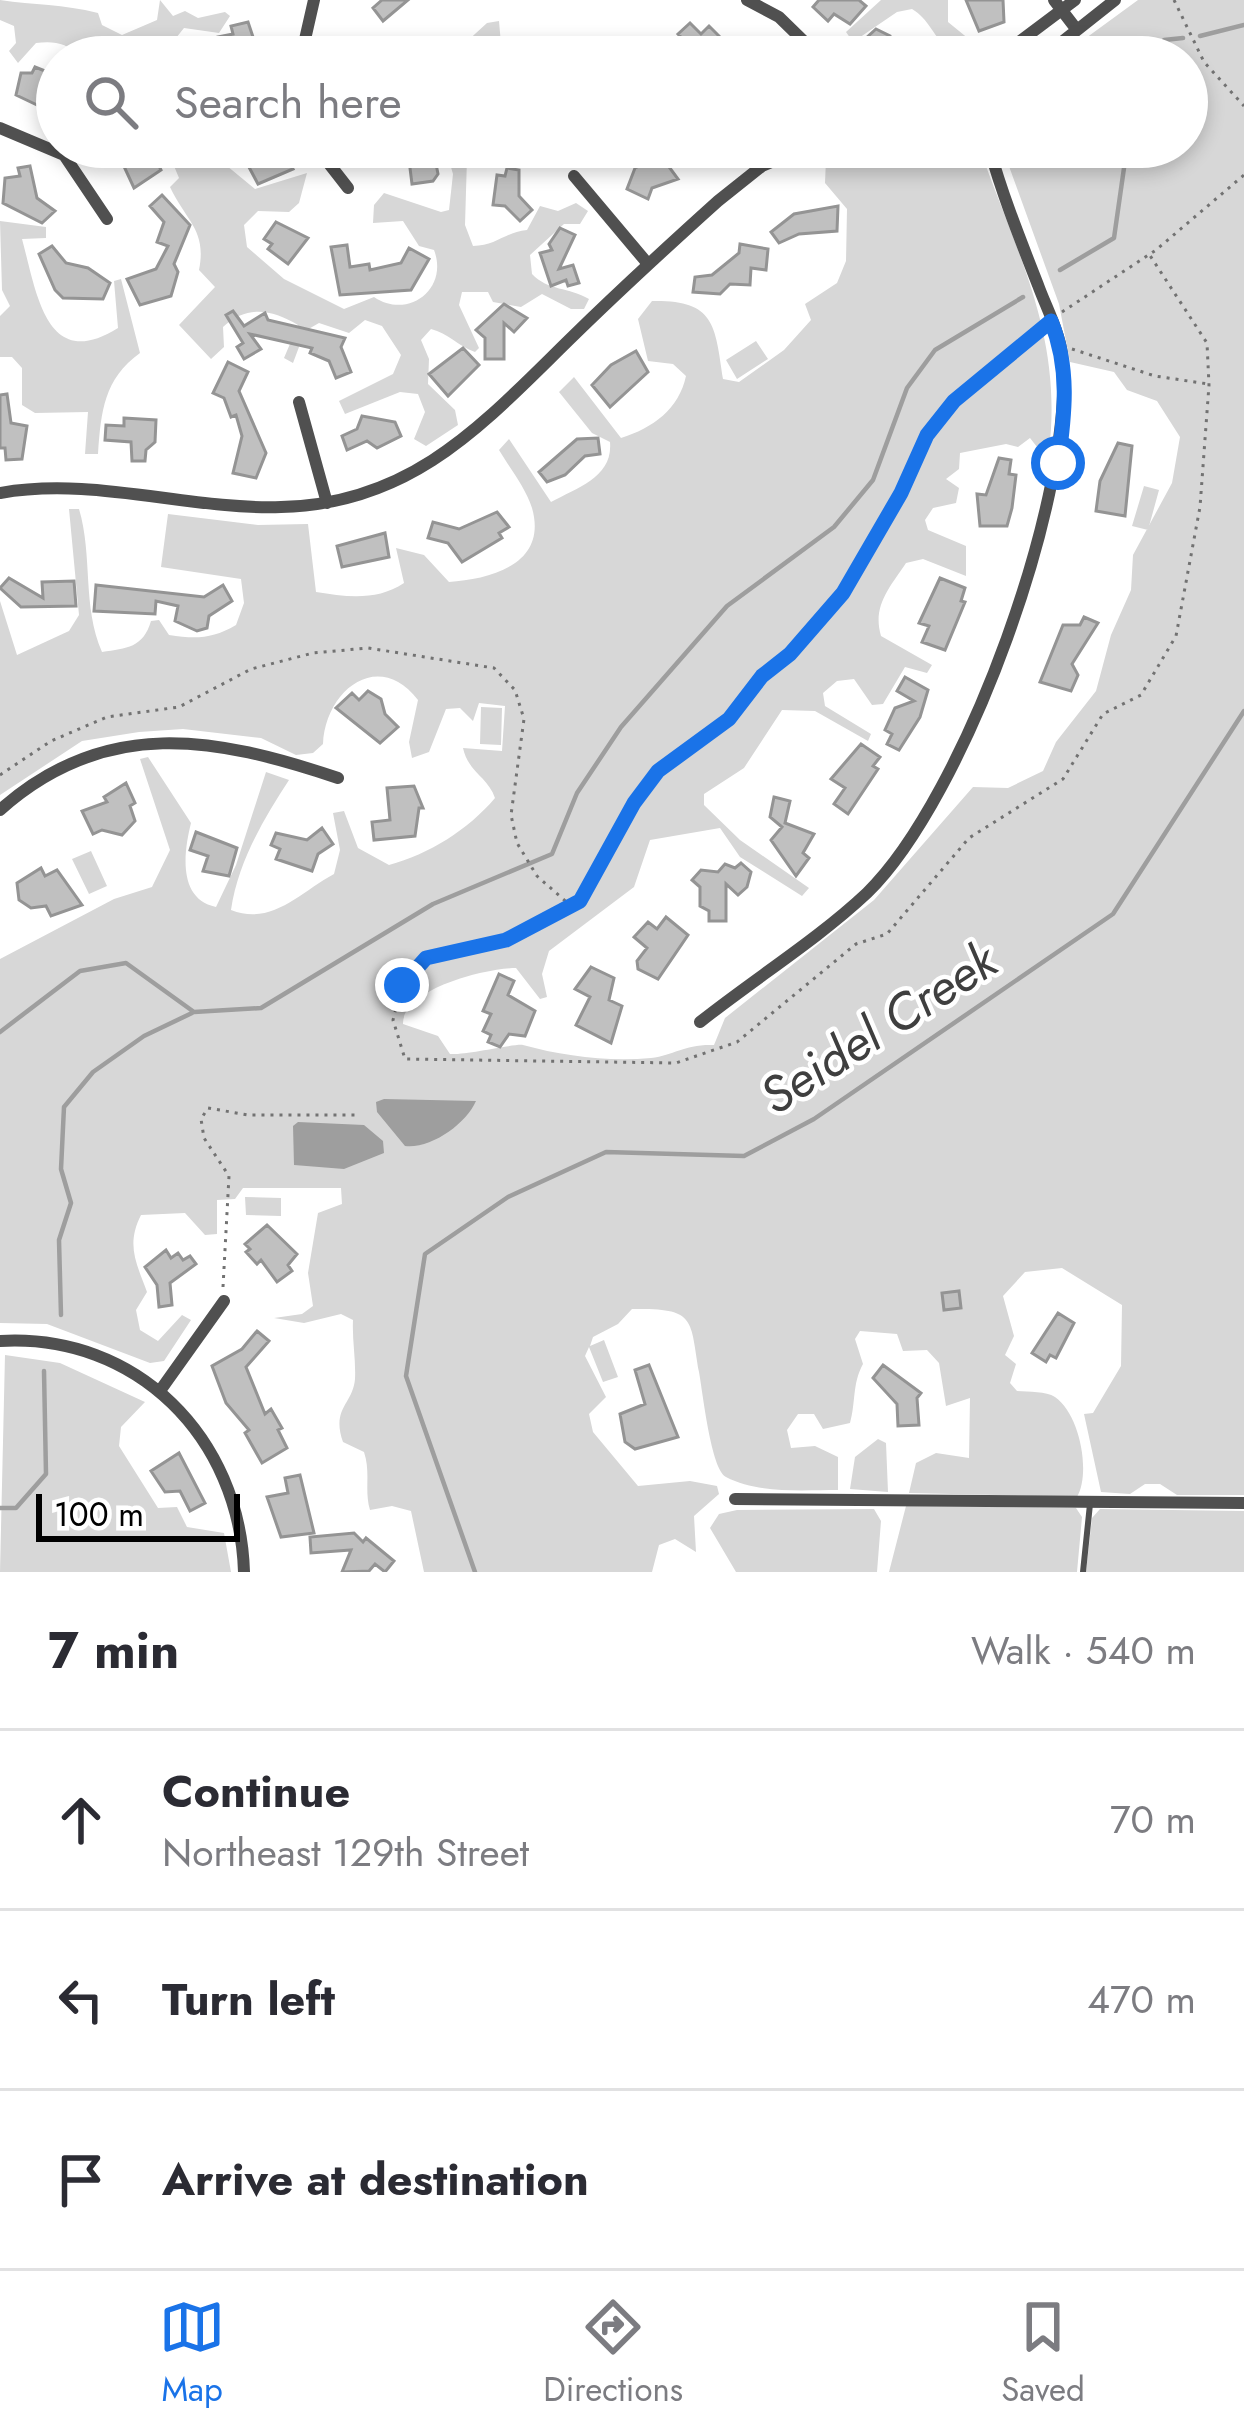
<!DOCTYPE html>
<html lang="en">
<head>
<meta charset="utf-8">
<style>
	:root { --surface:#fff; --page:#f2f2f3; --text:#2b2b33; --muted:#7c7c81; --line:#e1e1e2; --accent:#1a73e8 }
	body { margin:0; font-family:Jost,sans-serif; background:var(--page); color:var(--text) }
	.scale { position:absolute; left:36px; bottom:30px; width:204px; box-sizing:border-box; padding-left:12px; border:6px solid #000; border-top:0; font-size:33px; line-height:42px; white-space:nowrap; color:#000; -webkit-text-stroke:9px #fff; paint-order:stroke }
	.stop { position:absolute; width:36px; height:36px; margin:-27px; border:9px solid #1a73e8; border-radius:50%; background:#fff }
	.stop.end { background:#1a73e8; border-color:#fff; box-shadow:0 3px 12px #0008 }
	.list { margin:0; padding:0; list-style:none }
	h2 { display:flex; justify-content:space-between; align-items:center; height:156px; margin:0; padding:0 48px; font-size:51px }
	h2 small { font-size:39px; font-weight:400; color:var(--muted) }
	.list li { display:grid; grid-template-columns:78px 1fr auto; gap:36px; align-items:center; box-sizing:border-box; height:180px; padding:0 48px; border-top:3px solid var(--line) }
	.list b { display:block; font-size:45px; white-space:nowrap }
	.list p { margin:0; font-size:39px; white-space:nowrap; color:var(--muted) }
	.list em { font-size:39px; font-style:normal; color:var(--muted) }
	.icon { flex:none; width:66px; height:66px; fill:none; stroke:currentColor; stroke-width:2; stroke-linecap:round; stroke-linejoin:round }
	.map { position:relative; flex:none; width:1244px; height:1572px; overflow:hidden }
	.search { position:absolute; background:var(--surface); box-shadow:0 6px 18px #0003; left:36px; right:36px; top:36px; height:132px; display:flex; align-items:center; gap:30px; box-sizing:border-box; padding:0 42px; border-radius:66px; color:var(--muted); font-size:45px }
	.sheet { height:696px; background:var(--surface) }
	nav { display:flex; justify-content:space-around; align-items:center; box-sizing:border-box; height:168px; border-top:3px solid var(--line); background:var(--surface); font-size:33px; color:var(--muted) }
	nav a { display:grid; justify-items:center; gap:6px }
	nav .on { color:var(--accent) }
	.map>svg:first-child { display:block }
	.green { fill:#d7d7d7 }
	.water { fill:#9e9e9e }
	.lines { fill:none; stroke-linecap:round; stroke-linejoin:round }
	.stream { stroke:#9e9e9e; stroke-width:4.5 }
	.building { fill:#c0c0c0; stroke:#949494; stroke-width:3 }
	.path { stroke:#727272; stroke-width:3; stroke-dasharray:3 6; stroke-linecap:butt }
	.lane { stroke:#505050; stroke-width:6 }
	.street { stroke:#505050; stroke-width:12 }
	.route { stroke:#1a73e8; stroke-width:15 }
	.labels { text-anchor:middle; stroke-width:9; stroke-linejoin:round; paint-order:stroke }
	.water-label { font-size:51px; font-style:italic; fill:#3f3f3f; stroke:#fff }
</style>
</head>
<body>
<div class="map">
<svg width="1244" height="1572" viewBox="0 0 1244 1572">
	<rect width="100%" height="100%" fill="#fff"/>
	<path class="green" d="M0,0C34,5 63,4 98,13L102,25L122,35L157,20L160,0L173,16L185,11L198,18L225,12L230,16L219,33L184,28L172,43L170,57H77C69,42 52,41 36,43L18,63L9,51L16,43L14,26L0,20Z
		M881,0H948V22L986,53L944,57L947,47C932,35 929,19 912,9L897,12L853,42L846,32Z
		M1138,0H1244V1495H1177L1160,1484H1145L1130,1494L1101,1492L1084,1414L1093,1413L1121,1366L1122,1305L1062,1268L1025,1272L1003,1296L1014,1336L1005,1355L1016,1364L1010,1383L1017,1391C1029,1392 1046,1391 1055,1397C1080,1414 1091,1473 1077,1497L909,1493L916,1463L936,1453L969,1458L970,1398L946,1406L939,1363L927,1350L903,1351L897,1334L860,1331L855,1339L863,1364C852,1384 856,1402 850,1423L823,1429L814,1414H798L787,1430L791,1448L815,1446L838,1457V1490C802,1490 759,1494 726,1477C711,1469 703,1394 699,1372C690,1318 696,1308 632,1309L618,1324L593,1337L590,1346L604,1340L618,1377L603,1382L589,1347L585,1356L606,1397L589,1414L593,1432L638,1486L690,1481L717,1486L719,1494L694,1516L696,1552L675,1539L659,1545L652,1572H424L411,1511L392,1506L370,1510C364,1490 371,1473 364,1452L343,1442C331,1408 353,1404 355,1379C356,1360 352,1340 353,1320L341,1314L304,1323L274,1318L302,1314L313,1306L308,1273L318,1213L342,1204L341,1188H243L235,1199L217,1200V1234L205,1235L185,1213L141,1215C126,1245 136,1262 147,1292L136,1310L140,1330L158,1341L182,1315L191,1320L164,1361L150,1363L47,1324L0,1323V959L114,899L152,887L170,850L140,759L148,757L191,823C184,851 177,899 216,907L236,865L266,772L289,780C263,820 238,862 231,910C272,926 299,893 334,874L340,850L333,813L344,811L358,848L389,865C429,854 468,830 495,798C488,777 468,772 463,748L502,751L505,706L479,703L473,721L460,708L446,709L429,752L412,758L409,742L418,700C378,648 325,691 323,744L313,753L296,755L261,738L183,729L139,732L82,741L0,795V601L17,655L69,631L79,615L69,509H79C93,556 82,606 102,652C127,648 143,648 151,621L159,620L169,635C196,639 212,639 236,625L244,603L241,579L161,567L168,514L258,525L308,524L316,592C347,597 377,601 404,583L396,548L424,555L449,582C491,579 548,564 532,508C526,488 509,467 499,450L509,439L551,502C578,487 613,477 610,442L592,433L559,392L574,377L621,438C653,428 679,409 686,376L673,364L648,361L638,319L652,301C714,300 715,323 723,379L739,382L784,350L811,320L805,304L837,283L846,261L847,209L825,183L826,159L861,147H979C1017,254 1063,335 1049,451L1041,452L1030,438L1018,447L1006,444L960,453L959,469L946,479L959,488L956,503L933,508L925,520L928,530L966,546V576L923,559L906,563C890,587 872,606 881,636L932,665L927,673L905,667L883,704L872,705L854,679L837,681L823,693L825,706L871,734L868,741L815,711L782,710L744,768L704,794V805L740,840L809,888L802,896L740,857L720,828L650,840L634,887L549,951L542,974L547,997L540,999L516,968C486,968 402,989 403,1024L438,1036L450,1054C467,1055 517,1043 523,1045C563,1056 608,1062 651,1058C675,1055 684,1044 714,1045L725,1018L874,900L973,787L1008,788L1043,771L1056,742L1096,691L1111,635L1131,590L1133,555L1172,483L1180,437L1157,401L1127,390L1114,372L1070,362L1059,304L1002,147H1187V57H1060Z
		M499,21L501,44C545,57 584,53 628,36L638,57H423V48L436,40L464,44L487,23Z
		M179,147H204L255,189L307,173L299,203L289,212L258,211L244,225L247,247L284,279L344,309L374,297C408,320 449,289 434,250L419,246L403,221L373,223L374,205L384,193L441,212L449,210L453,174L445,147H495L492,158L477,153L467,158L465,225L473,246C496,246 505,232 527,230L540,206L558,211L576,203L588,211L580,224H564L530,255L532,274C548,291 569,287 589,299L584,309H571L542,294L521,307L493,302L488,292H462L459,305L479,348L475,352C458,346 448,333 431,329L421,340L429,359L428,384L455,410L458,425L426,446L414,439L425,412L418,394L400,392L345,414L339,401L393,374L401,355L382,326L365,320L349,333L319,323L305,331L293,363L284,358L298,325C271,309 247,305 223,327L224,347L211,359L179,325L215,287L199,270C207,230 186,221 170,187L179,178L174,166Z
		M0,221L46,227V238L22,239C37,294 46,373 118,328L114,281L121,279L140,353C104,379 101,411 98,454H85L88,412L35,413L22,405V368L12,357H0V316L10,306L2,290Z
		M756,341L768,359L737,379L726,360Z
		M1144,486L1159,490L1148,530L1132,526Z
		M481,707L502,708L501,745L480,744Z
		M91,851L107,886L89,894L72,859Z
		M245,1197L281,1198V1216L246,1215Z
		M5,1355L60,1363L145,1402L121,1427L119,1446L158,1508L177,1507L187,1527L224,1533L231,1572H0Z
		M878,1439L886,1443L888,1492L850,1489L855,1457Z
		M906,1506L1076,1508L1082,1517L1077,1572H889Z
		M874,1509L881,1521L877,1572H736L710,1528L719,1514L737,1510Z
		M1100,1509L1244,1511V1572H1086L1092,1518Z"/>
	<path class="water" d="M384,1099L476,1101C466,1124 431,1149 405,1146L377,1112L376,1102Z
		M298,1122L364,1125L383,1141L384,1153L344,1169L294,1165L293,1126Z"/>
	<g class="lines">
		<path class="stream" d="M1200,36L1244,25
			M1158,57L1164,40L1183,38
			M1060,270L1114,238L1127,147
			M0,1032L80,971L126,963L194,1012L261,1008L433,904L552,854L577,793L621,727L727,606L834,527L873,480L907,388L935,350L1023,297
			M61,1315L59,1240L71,1203L61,1169L64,1107L93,1072L144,1036L192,1013
			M0,1508H16L46,1474L44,1371
			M475,1572L406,1376L425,1254L508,1197L606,1152L744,1156L814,1119L1113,914L1244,711"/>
	</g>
	<path class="building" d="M382,0H408L383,21L373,8Z
		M819,0H859L866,6L850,24L834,14L828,21L813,7Z
		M966,0H1003L1004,22L979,31Z
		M248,22L255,43L246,45L248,57H222L218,37L233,34L231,26Z
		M690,23L701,34L709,26L734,51L729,57H700L678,34Z
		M876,29L890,36V45L903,57H860L852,51Z
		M35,67L50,73L57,96L54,113L16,95L21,73H32Z
		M115,147H150L161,170L134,188Z
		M255,147H269L273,155L282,151L293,169L258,184L242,154Z
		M415,147L433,149L438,174L433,181L412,184L409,160L377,149Z
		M661,156L678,179L652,188L648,199L627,189L635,168Z
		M30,166L37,198L55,211L42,223L3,203L5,178L20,176L18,168Z
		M507,168L519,170V196L532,210L520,221L505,206L493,205L497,175L505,176Z
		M162,195L190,225L174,264L178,272L171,296L140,305L127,279L156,269L168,246L157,242L164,222L150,206Z
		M838,206L837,231L799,234L779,243L771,232L794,214Z
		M276,222L308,238L288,264L268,249L272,244L264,239Z
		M560,228L575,235L559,269L573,265L579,283L568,286L566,280L551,286L540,253L552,250L549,244Z
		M740,244L768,249L766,270L751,268L750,285L730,284L720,294L693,292L695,277L712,275L739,253Z
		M347,245L350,267L369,264L370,270L401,263L409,248L429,259L411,290L340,295L331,247Z
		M52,246L66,263L88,268L110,283L103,299L63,298L55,290L39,254Z
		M504,304L527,318L514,332L504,323V359H485V338L476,330Z
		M233,311L244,326L265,313L268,320L345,338L341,347L351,372L336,378L329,361L310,353L312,348L250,334L261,349L244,359L237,347L243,343L226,315Z
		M463,348L479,365L448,396L429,374Z
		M636,351L648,372L610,407L592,385L611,365Z
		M228,362L248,372L239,391L266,453L256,478L233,473L242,436L236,415L231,417L224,398L213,393Z
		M7,394L11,423L27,426L22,459L6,460L5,448H0V395Z
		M362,416L395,422L401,436L377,448L367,441L347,450L342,436L357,429Z
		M124,418L156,420L155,442L146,450L145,461H132L131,442L105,440L106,425L124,426Z
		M598,438L600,454L585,456L565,475L547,482L539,472L577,439Z
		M1118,443L1132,446L1125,516L1096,511L1100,481Z
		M999,458L1011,460L1009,474L1016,475L1012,508L1007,526H980L977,494L986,495Z
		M497,512L509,527L499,533L502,538L462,562L448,543L428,538L433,522L459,529Z
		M385,533L389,557L342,567L337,546Z
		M9,578L43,598L42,582L74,581L76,606L21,607L0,588Z
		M940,578L965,588L961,601L965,602L945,650L922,642L929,626L919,623Z
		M96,585L204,597L223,585L232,601L209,616L207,628L197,631L175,621L178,606L156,601L155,614L94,611Z
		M1084,617L1098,623L1072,664L1078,675L1071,691L1040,682L1063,625H1080Z
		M905,677L928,690L920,717L899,750L887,744L892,734L885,730L895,708L914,701L897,691Z
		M368,691L381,699L385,714L398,727L380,743L336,708L352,693L359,700Z
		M861,744L880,757L873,766L878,769L848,814L834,804L845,788L831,779Z
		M126,783L135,803L130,806L135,821L122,835L102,830L93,834L82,811L107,802L104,797Z
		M414,786L423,808H419L415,836L374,840L372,822L390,820L387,788Z
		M774,797L790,801L785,823L814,834L803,853L809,858L796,876L771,840L782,827L770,817Z
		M322,828L333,844L318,854L312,871L276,859L280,849L271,845L276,833L307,840Z
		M196,832L237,848L229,876L203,871L208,856L190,850Z
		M741,863L751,872L747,887L738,895L726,884V921H709V911L700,906V887L692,880L701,870L718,872L725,864L735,868Z
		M41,868L45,876L57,870L82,905L51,916L46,906L31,908L19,900L17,883Z
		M666,917L688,935L658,979L638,969L637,961L647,948L634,937L648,922L657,929Z
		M591,967L614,978L609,1000L622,1006L611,1043L576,1025L590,997L575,989Z
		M499,974L514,981L508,995L535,1011L525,1036L509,1034L500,1047L488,1042L491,1035L483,1031L491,1014L483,1011Z
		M267,1225L297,1254L288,1265L292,1271L277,1282L261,1260L257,1264L246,1252L250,1249L245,1244Z
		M166,1250L171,1258L178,1253L183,1260L190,1256L196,1264L170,1283L172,1305L159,1307L157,1285L145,1267Z
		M959,1291L961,1308L944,1310L942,1293Z
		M1058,1313L1074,1323L1056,1358L1050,1355L1046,1362L1032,1353Z
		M257,1331L269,1341L246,1367L265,1414L271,1409L282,1428L278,1430L287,1448L262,1463L245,1433L249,1430L226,1403L212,1366L242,1349Z
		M649,1365L678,1437L635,1449L625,1442L620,1414L645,1404L635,1370Z
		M883,1365L921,1393L917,1398L919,1425L898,1426L897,1404L873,1378Z
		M179,1453L205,1503L190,1511L180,1491L165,1492L151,1471Z
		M300,1475L314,1533L281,1537L267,1497L288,1493L285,1478Z
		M354,1533L363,1542L366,1538L394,1561L385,1572L375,1564L369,1571L342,1572L351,1550L311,1553L310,1537Z"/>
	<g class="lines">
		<path class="path" d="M1174,0L1204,62L1244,106
			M1062,312L1156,250L1244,175
			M1039,328L954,401L927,435L901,493L843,594L791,654L762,676L729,719L659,771L634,803L580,901L505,940L426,958L402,985L393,1020L405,1059L676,1063L737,1042L856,944L887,934L969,838L1063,779L1103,714L1141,695L1176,636L1200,507L1209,385L1207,343L1149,254
			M1072,349L1155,376L1208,384
			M0,775L51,741L107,717L179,707L251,669L313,653L368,648L494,668L515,690L524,719L511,815L517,843L537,876L571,906
			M223,1287L229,1176L204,1138L201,1119L208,1108L248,1115H358"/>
		<path class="lane" d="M1083,1572L1090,1504"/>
		<path class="street" d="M747,0L779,17L820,57
			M1054,0L1077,30
			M301,57L314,0
			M999,57L1075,0
			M1043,57L1115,0
			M0,128L64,155L107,219
			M316,147L348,188
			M574,176L648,264
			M299,402L327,503
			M0,493C93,476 188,510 281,507C413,504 484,423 571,338C619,291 668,246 718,201L762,166L807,147
			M0,810C105,716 216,737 338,778
			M700,1022C754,979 817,940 867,893C965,798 1077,489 1062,354C1059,331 1046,307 1038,285C1020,239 1002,194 989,147
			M0,1341C137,1333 240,1438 244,1572
			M162,1388L224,1301
			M735,1499L1244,1503"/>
	</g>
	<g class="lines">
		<path class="route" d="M402,985L426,958L506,940L580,901L634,803L658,771L729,719L762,676L790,654L843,593L901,493L927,435L954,401L1051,321C1070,368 1065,413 1058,463"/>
	</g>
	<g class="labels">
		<g class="water-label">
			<text transform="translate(878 1028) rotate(-33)" y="18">Seidel Creek</text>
		</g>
	</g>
</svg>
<div class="scale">100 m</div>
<div class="stop" style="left:1058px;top:463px"></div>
<div class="stop end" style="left:402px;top:985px"></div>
<div class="search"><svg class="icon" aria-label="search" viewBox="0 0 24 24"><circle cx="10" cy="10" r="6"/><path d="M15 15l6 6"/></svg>Search here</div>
</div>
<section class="sheet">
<h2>7 min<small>Walk · 540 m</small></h2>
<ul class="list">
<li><svg class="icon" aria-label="ahead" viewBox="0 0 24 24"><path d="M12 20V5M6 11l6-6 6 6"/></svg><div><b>Continue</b><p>Northeast 129th Street</p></div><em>70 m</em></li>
<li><svg class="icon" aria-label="left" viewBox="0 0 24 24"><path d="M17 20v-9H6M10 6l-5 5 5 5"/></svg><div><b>Turn left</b></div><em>470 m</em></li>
<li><svg class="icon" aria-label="arrive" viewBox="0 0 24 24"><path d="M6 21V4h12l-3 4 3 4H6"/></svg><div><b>Arrive at destination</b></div></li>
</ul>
</section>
<nav>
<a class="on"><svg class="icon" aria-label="map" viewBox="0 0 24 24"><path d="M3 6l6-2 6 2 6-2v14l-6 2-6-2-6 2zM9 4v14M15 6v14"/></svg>Map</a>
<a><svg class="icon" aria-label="directions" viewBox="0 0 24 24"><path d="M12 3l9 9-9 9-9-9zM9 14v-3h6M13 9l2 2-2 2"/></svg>Directions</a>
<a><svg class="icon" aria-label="saved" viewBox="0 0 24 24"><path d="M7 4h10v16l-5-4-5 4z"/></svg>Saved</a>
</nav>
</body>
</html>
